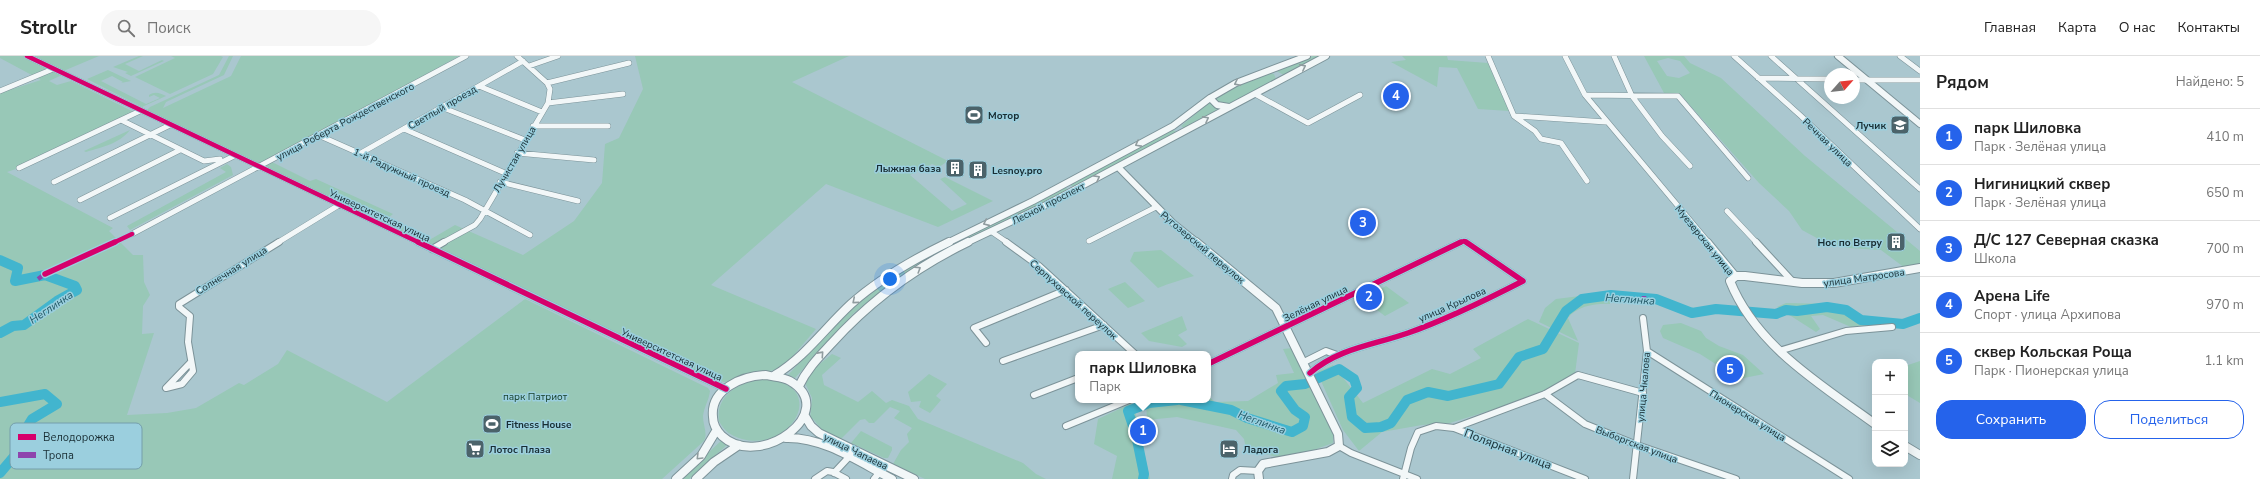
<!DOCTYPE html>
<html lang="ru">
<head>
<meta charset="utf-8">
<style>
	:root { --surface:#fff; --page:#f6f6f6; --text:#222; --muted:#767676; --line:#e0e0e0; --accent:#2563eb }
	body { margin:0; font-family:"Nunito Sans",sans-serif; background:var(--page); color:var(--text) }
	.controls { position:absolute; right:12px; bottom:12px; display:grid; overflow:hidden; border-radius:8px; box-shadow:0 4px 16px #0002 }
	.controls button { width:36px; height:36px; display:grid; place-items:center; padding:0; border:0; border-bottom:1px solid var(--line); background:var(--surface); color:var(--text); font:20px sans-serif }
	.compass { position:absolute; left:1824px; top:12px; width:36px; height:36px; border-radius:50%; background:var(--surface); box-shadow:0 4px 16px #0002; rotate:63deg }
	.you { position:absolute; left:890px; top:223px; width:14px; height:14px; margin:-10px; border:3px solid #fff; border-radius:50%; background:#1a73e8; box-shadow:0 0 0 6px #1a73e833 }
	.badge { display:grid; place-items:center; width:26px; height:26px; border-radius:50%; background:var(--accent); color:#fff; font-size:13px; font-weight:700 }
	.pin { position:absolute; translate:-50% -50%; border:2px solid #fff; box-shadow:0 1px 4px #0006 }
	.popup { position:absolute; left:1075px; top:295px; width:136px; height:52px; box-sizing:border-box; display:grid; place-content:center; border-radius:8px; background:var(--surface); filter:drop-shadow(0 1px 3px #0005); font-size:13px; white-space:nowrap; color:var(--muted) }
	.popup b { font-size:15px; color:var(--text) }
	.popup::after { content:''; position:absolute; left:50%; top:100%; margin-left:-8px; border:8px solid transparent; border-top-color:var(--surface) }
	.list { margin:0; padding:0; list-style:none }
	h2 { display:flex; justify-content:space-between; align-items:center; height:52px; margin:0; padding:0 16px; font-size:17px }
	h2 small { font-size:13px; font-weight:400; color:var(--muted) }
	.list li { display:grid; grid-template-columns:26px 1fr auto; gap:12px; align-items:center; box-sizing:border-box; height:56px; padding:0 16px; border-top:1px solid var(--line) }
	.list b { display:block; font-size:15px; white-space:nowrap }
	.list p { margin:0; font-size:13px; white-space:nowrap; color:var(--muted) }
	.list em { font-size:13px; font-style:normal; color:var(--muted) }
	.actions { display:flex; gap:8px; padding:12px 16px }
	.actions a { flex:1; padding:9px 0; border:1px solid var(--accent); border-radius:16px; text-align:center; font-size:14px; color:var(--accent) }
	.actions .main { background:var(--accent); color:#fff }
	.icon { flex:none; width:22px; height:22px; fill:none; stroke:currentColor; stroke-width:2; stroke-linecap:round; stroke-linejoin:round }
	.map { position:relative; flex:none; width:1920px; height:423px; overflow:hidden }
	header { display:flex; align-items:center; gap:24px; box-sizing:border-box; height:56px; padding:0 20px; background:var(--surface); border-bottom:1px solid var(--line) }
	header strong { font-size:19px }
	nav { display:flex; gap:22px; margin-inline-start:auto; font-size:14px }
	.search { width:280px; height:36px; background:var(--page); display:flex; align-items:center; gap:10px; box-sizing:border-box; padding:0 14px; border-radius:22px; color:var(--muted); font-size:15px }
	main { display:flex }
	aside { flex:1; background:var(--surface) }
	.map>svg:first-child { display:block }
	.green { fill:#98c8b7; fill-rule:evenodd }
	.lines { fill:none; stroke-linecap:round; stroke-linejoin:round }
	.river { stroke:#42b5ce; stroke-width:10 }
	.minor-far1-casing { stroke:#7c9399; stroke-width:6 }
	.minor-casing { stroke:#7c9399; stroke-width:8 }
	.major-far1-casing { stroke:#7c9399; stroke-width:8 }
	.major-casing { stroke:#7c9399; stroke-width:10 }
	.minor-far1 { stroke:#f2f7f8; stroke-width:5 }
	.minor { stroke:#f2f7f8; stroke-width:6 }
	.major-far1 { stroke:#f2f7f8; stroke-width:6 }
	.major { stroke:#f2f7f8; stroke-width:8 }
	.quiet { stroke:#8e44ad; stroke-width:4.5; stroke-dasharray:9 4.5; stroke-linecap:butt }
	.cycleway-far1-casing { stroke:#9bcfde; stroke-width:6 }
	.cycleway-casing { stroke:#9bcfde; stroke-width:8 }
	.cycleway-far1 { stroke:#d6006c; stroke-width:4.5 }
	.cycleway { stroke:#d6006c; stroke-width:5.5 }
	.oneway { stroke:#909c9f }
	.labels { text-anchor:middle; stroke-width:3; stroke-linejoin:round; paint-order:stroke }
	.street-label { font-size:10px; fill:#182d33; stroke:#9bcfde }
	.poi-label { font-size:10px; font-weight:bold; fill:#182d33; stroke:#9bcfde; text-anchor:start }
	.park-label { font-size:10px; fill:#18422c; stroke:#9bcfde }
	.water-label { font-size:11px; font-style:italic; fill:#215765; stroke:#9bcfde }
	.near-street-label { font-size:12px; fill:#182d33; stroke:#9bcfde }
	.key { fill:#9bcfde; stroke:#749eab; stroke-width:1 }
	.key-label { font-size:11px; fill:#182d33 }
</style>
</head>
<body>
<header>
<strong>Strollr</strong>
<div class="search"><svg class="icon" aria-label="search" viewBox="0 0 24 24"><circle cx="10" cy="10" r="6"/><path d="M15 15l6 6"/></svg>Поиск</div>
<nav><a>Главная</a><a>Карта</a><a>О нас</a><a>Контакты</a></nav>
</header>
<main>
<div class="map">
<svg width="1920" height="423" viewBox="0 0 1920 423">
	<rect width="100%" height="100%" fill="#aac7cf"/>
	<path class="green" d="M0,0H99L61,16L62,19L49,25L57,29L71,25L136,57L19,112L7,116L113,172L109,175L133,199H143L144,226L150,239L143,250L142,278L154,277L127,359L167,357L196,352L239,327L244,329L278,308L287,294L387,346L525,243L708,332L710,335C709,344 704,351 703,360C703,370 708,377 704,385L662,423H0V37L41,24L0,2Z
		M139,0H143L125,8L139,15L162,4L164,5L131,20L125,17L128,16L113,11Z
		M171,0H221L223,1L213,18L170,38L135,21L175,2Z
		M229,0H233L224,19L166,46L163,52L231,20L241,0H459L272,106L310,125L316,123L393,158L388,162L413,176L431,183L455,169L523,199L574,165L602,127L605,88L619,82L643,33L635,0H849L792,26L948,105L939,111L932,108L910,119L952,155L967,148L940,123L945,121L993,145L938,171L826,128L711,229L816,273L787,307L777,314L759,316L733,325L724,326L711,322L146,55L150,51L219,19Z
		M1313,0H1321L1284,19L1274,14L1293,9Z
		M1402,0H1447L1448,4L1488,7L1509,55L1478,53L1457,12L1439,11L1437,31L1391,6L1406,4Z
		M1644,0H1684L1690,7L1721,22L1805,100L1920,195V209L1905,212L1881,194L1849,192L1826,187L1802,174L1789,155L1759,127L1680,38L1664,37ZM1668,2L1680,5L1690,17L1679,22L1667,20L1657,5Z
		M108,14L131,25L121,27L123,26L112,20L101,25L146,48L160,42L154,39L149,41V39C155,35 160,37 166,40L142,51L87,23Z
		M1268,16L1274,18L1276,23L1230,48L1227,49L1216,45V42L1241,27Z
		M1210,46L1221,52L1184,72L1181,70Z
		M130,74C119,88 102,91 86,96L84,95Z
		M1173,74L1177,76L1076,130H1071L1072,127Z
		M227,108L231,111L233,119L130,174L127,170L226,116L220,112Z
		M1065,131L1068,134L944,194L894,225H890L889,222L958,183L1024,153Z
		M1161,194L1194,220C1181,224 1170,227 1158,232L1130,205L1134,196Z
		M1125,226L1145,245L1128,252L1108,233Z
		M880,229H884L885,232L854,257L795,322L788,319L846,257Z
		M1386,230L1409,247L1385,260L1362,243Z
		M1604,237L1610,243V248C1597,247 1577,250 1568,262L1578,285L1539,266L1545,252L1556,243Z
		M1612,237L1639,239L1642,244L1639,247L1615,245Z
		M1786,247L1835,248L1861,266H1884L1889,268L1851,271L1823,259L1811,260L1820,273L1816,276L1777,251Z
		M1182,260L1187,274L1178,279L1187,288L1182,291L1149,285L1141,277Z
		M1528,263L1579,287L1575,318L1533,341L1450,367L1422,369L1382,376L1359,395L1343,374L1317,316L1333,309L1363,347L1432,313L1450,318L1481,302L1473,293Z
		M1681,267L1701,275L1706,282L1719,290L1743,299L1764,318L1739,323L1700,298L1663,282L1660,275L1663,269Z
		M1293,292L1333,378V387L1308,396L1277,401L1246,393L1244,383L1236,374L1177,361L1147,364L1146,344H1208V340L1215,346L1248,345L1278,327L1276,319L1294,317L1283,293Z
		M832,298L841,302L822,319L824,329L858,346L872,335L886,347L892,344L909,350L918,363L1023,407L1036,418L1046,423H925L893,408L901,394L909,386L907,378L912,372L894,362L900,355L890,351L874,367H869L865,363L860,364L841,383L822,374L813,363H810L812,342L806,329V322L811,315Z
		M1920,305V347L1905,338V310Z
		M929,318L947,328L936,340L941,344L930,357L919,351L921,345L911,346L908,336Z
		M765,323C830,328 792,397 742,383C731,380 724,375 719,365C715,338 742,325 765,323Z
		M1130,348L1134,350L1150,423H1112L1117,400L1094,388L1098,363Z
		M861,375L892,391V394L888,402H884L851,387Z
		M722,384L728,388L689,423H680Z"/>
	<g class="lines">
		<path class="river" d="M0,204L18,212L15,225L45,219L75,230L77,234L57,245L24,269L13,270L0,277
			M1181,344L1231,354L1247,362L1292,376L1303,370L1305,361L1295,354L1281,335L1286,330L1305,328L1339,313L1354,323L1357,332L1349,341L1352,361L1365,372L1381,371L1391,367L1407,344L1428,336L1448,340L1499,328L1519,301L1543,293L1566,255L1582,243L1611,239L1656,243L1692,257L1716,253L1776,258L1786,254L1797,255L1827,251L1846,254L1861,264L1903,268L1920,262
			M0,346L45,338L57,348L32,363L24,376L28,384L0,417
			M1143,423L1144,418L1136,379L1128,355L1149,347L1177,344"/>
		<defs>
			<path id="minor-far1" d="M27,0L420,187
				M1488,0L1514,60L1535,75L1541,83L1561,87L1587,125
				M1565,0L1585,39L1709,187
				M1614,0L1632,40L1662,80L1690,110
				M1734,0L1801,60L1920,173
				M1771,0L1920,133
				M1900,0L1920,15
				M529,10L558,0
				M1758,22L1830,23
				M1854,24H1920
				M547,27L629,7
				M479,30L542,56
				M0,35L53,13
				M1255,38L1308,67L1360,39
				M1585,39L1678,40L1748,122
				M548,47L623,38
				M441,51L525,84
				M1515,60L1606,66
				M121,64L204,105L220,103
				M533,70H608
				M404,73L505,117
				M318,79L465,144L530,179
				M361,97L523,5
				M517,97L594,104
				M19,112L140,55
				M54,126L170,69
				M500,126L578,145
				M80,144L180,94
				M1727,155L1757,187
				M110,162L234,100
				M992,176L1008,187
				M132,178L466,0
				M1089,185L1156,151
				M277,187L339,149
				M442,187L475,169L480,163L548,47L550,33L547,27L517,0
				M1459,187L1464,185L1467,187"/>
			<path id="minor" d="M418,186L726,333
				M1006,186L1039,210L1135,298
				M1708,186L1736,220
				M1756,186L1793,226
				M432,193L444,186
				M986,287L974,272L1066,234
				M1647,295L1849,423
				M1779,295L1846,275L1892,271
				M1003,305L1104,269
				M191,306L166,332L182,328L193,315L188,286L190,260L179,251V248L279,186
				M1304,306L1326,295L1337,299
				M1208,308L1461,186
				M1310,317C1339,292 1374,289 1408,277C1448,263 1486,244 1523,225L1466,186
				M1545,338L1585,368L1637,389L1736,423
				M1034,339L1078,322
				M1066,370L1129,344
				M1454,372L1585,423
				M1339,390L1351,397L1417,423
				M834,417L848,402
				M815,423L827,415L833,416L846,423
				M874,423L879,417
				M1232,423L1233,419L1240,414L1258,415
				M1403,423L1411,392L1418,376L1436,370L1454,372L1545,338L1578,319L1643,337
				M1633,423L1647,295L1643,262"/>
			<path id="major-far1" d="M1838,0L1920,68
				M1210,42L1217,49L1229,51
				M1118,111L1173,167L1198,187
				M947,187L1033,145L1173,70L1210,42L1236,27L1307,0
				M966,187L1044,150L1326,0"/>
			<path id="major" d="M1196,186L1276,252L1338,378L1339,390L1328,396L1263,408L1258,415L1259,423
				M766,319C773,321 783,321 790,325C841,355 760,415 722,380C717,375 713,368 713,361C710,333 742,320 766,319Z
				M775,319C805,301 825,272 851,248C880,222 914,203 949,186
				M799,330C807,313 819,301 832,287C871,244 916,211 968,186
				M805,360L811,370L819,377L914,423
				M1875,368C1820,328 1756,290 1730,225L1736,220H1745L1802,227H1834L1920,212
				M786,382C824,381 859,406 892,423
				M1905,390L1920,399
				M676,423L701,400L716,375
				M696,423L714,406L739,389"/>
		</defs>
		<use href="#minor-far1" class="minor-far1-casing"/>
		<use href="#minor" class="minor-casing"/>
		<use href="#major-far1" class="major-far1-casing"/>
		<use href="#major" class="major-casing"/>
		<use href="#minor-far1" class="minor-far1"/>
		<use href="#minor" class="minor"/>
		<use href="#major-far1" class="major-far1"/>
		<use href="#major" class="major"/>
		<path class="quiet" d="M38,223L45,218
			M1644,240V245"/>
		<defs>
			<path id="cycleway-far1" d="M27,0L420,187
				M113,187L132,178
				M1459,187L1464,185L1467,187"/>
			<path id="cycleway" d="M418,186L726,333
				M45,218L115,186
				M1208,308L1461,186
				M1310,317C1339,292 1374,289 1408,277C1448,263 1486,244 1523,225L1466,186"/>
		</defs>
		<use href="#cycleway-far1" class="cycleway-far1-casing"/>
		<use href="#cycleway" class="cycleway-casing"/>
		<use href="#cycleway-far1" class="cycleway-far1"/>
		<use href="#cycleway" class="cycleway"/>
	</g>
	<defs><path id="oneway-chevron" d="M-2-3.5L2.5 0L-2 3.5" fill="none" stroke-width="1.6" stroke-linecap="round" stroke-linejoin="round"/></defs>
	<g class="oneway">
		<use href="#oneway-chevron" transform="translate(1303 11) rotate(-27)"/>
		<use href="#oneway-chevron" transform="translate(1237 27) rotate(154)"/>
		<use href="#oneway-chevron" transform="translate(1206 63) rotate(-28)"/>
		<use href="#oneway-chevron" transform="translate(1138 88) rotate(152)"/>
		<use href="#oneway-chevron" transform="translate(1097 122) rotate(-28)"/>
		<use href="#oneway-chevron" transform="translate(986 167) rotate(156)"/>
		<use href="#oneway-chevron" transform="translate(918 213) rotate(-32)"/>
		<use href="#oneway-chevron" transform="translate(855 245) rotate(140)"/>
		<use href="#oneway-chevron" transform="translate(821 298) rotate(-48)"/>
		<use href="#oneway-chevron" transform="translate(699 401) rotate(135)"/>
	</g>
	<defs>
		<symbol id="stadium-square" viewBox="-11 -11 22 22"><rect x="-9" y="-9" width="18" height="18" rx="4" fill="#4b636a" stroke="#9bcfde"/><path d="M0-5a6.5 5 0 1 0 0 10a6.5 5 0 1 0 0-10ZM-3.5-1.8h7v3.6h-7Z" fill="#fff"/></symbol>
		<symbol id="school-square" viewBox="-11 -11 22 22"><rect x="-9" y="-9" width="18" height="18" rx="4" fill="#4b636a" stroke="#9bcfde"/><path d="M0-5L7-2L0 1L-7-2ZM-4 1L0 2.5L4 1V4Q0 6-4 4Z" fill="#fff"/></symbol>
		<symbol id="building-square" viewBox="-11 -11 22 22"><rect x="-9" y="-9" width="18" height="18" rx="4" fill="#4b636a" stroke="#9bcfde"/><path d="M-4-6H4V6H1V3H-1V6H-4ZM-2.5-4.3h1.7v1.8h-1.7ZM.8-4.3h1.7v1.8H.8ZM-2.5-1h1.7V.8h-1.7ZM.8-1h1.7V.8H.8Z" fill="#fff"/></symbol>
		<symbol id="supermarket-square" viewBox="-11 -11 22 22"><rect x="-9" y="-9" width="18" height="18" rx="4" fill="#4b636a" stroke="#9bcfde"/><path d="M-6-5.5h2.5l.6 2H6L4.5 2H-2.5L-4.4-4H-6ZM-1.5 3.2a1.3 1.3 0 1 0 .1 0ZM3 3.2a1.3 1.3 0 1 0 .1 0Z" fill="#fff"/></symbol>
		<symbol id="hotel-square" viewBox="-11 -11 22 22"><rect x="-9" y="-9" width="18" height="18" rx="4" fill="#4b636a" stroke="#9bcfde"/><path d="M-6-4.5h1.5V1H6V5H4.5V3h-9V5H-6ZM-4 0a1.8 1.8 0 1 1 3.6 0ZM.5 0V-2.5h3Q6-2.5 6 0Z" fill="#fff"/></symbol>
	</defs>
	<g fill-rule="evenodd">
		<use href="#stadium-square" x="963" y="48" width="22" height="22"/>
		<use href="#school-square" x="1889" y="58" width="22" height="22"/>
		<use href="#building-square" x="944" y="101" width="22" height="22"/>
		<use href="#building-square" x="967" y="103" width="22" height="22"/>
		<use href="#building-square" x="1885" y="175" width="22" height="22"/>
		<use href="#stadium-square" x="481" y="357" width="22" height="22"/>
		<use href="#supermarket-square" x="464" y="382" width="22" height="22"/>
		<use href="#hotel-square" x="1218" y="382" width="22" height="22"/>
	</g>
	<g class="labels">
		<g class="street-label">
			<text transform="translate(442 51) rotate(-30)" y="4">Светлый проезд</text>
			<text transform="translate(345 65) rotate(-28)" y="4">улица Роберта Рождественского</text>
			<text transform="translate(1828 86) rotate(44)" y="4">Речная улица</text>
			<text transform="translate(514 103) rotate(-60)" y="4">Лучистая улица</text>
			<text transform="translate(402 116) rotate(24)" y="4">1-й Радужный проезд</text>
			<text transform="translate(1048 147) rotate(-27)" y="4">Лесной проспект</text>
			<text transform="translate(380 159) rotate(25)" y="4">Университетская улица</text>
			<text transform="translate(1705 184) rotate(51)" y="4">Муезерская улица</text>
			<text transform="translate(1203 191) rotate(40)" y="4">Ругозерский переулок</text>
			<text transform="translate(231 214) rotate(-32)" y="4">Солнечная улица</text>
			<text transform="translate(1864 221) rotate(-8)" y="4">улица Матросова</text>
			<text transform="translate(1074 243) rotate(42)" y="4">Серпуховской переулок</text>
			<text transform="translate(1315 247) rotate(-26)" y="4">Зелёная улица</text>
			<text transform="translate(1452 248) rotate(-24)" y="4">улица Крылова</text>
			<text transform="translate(672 298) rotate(25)" y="4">Университетская улица</text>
			<text transform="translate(1643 331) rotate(-85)" y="4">улица Чкалова</text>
			<text transform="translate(1748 359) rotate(32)" y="4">Пионерская улица</text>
			<text transform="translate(1637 388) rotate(21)" y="4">Выборгская улица</text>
			<text transform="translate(856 395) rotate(26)" y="4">улица Чапаева</text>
		</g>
		<g class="poi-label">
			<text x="988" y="63">Мотор</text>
			<text x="1886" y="73" text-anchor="end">Лучик</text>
			<text x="941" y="116" text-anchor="end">Лыжная база</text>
			<text x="992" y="118">Lesnoy.pro</text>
			<text x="1882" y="190" text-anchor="end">Нос по Ветру</text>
			<text x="506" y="372">Fitness House</text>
			<text x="489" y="397">Лотос Плаза</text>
			<text x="1243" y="397">Ладога</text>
		</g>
		<g class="park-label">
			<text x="535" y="344">парк Патриот</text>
		</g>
		<g class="water-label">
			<text transform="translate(1630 243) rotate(4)" y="4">Неглинка</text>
			<text transform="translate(51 251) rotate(-34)" y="4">Неглинка</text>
			<text transform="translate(1262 366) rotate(20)" y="4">Неглинка</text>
		</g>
		<g class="near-street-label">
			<text transform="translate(1508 393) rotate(21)" y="4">Полярная улица</text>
		</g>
	</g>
	<rect x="10" y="367" width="132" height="46" rx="6" class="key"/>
	<rect x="18" y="378" width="18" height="6" fill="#d6006c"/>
	<rect x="18" y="396" width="18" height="6" fill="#8e44ad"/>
	<g class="key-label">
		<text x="43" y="385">Велодорожка</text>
		<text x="43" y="403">Тропа</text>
	</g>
</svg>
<div class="controls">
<button>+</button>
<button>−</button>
<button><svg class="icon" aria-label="layers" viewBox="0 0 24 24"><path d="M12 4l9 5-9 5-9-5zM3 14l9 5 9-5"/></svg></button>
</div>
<svg class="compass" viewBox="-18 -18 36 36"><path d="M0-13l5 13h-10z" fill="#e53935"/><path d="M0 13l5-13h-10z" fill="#767676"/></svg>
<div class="you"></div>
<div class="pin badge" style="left:1143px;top:375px">1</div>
<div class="popup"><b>парк Шиловка</b>Парк</div>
<div class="pin badge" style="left:1369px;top:241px">2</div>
<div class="pin badge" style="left:1363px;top:167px">3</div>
<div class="pin badge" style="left:1396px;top:40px">4</div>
<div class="pin badge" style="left:1730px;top:314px">5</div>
</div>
<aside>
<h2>Рядом<small>Найдено: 5</small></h2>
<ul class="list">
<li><span class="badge">1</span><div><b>парк Шиловка</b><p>Парк · Зелёная улица</p></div><em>410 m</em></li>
<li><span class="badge">2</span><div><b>Нигиницкий сквер</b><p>Парк · Зелёная улица</p></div><em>650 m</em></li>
<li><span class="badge">3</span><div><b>Д/С 127 Северная сказка</b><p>Школа</p></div><em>700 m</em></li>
<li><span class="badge">4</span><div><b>Арена Life</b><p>Спорт · улица Архипова</p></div><em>970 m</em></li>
<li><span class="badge">5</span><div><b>сквер Кольская Роща</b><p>Парк · Пионерская улица</p></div><em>1.1 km</em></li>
</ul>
<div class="actions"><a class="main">Сохранить</a><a>Поделиться</a></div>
</aside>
</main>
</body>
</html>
